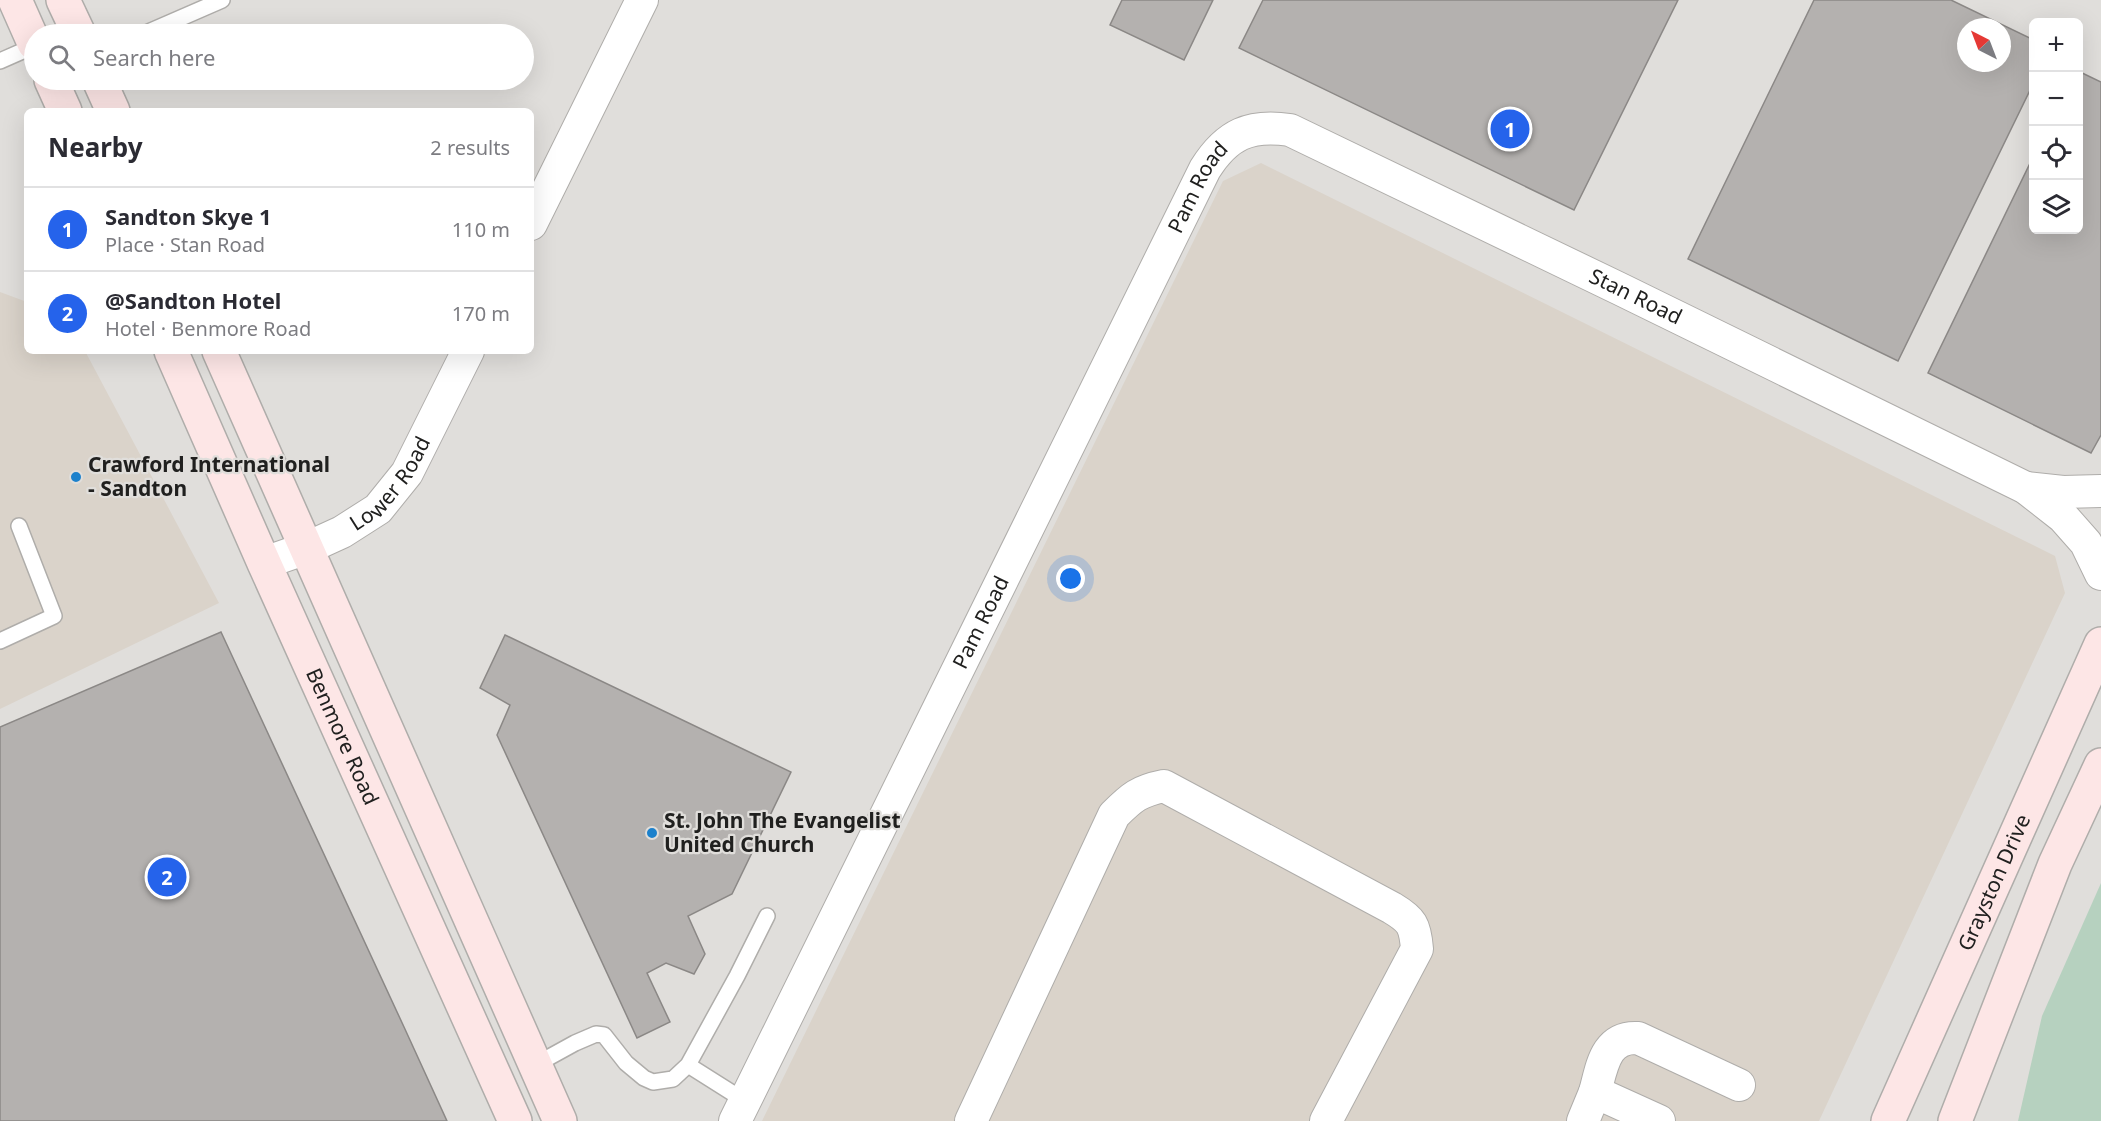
<!DOCTYPE html>
<html lang="en">
<head>
<meta charset="utf-8">
<style>
	:root { --surface:#fff; --page:#f7f7f7; --text:#2b2b33; --muted:#7c7c81; --line:#e1e1e2; --accent:#2563eb }
	body { margin:0; font-family:"Noto Sans",sans-serif; background:var(--page); color:var(--text) }
	.controls { position:absolute; right:18px; top:18px; display:grid; overflow:hidden; border-radius:9px; box-shadow:0 6px 24px #0002 }
	.controls button { width:54px; height:54px; display:grid; place-items:center; padding:0; border:0; border-bottom:2px solid var(--line); background:var(--surface); color:var(--text); font:30px sans-serif }
	.compass { position:absolute; left:1957px; top:18px; width:54px; height:54px; border-radius:50%; background:var(--surface); box-shadow:0 6px 24px #0002; rotate:318deg }
	.you { position:absolute; left:1071px; top:579px; width:21px; height:21px; margin:-15px; border:4px solid #fff; border-radius:50%; background:#1a73e8; box-shadow:0 0 0 9px #1a73e833 }
	.badge { display:grid; place-items:center; width:39px; height:39px; border-radius:50%; background:var(--accent); color:#fff; font-size:20px; font-weight:700 }
	.pin { position:absolute; translate:-50% -50%; border:3px solid #fff; box-shadow:0 2px 6px #0006 }
	.list { margin:0; padding:0; list-style:none }
	h2 { display:flex; justify-content:space-between; align-items:center; height:78px; margin:0; padding:0 24px; font-size:26px }
	h2 small { font-size:20px; font-weight:400; color:var(--muted) }
	.list li { display:grid; grid-template-columns:39px 1fr auto; gap:18px; align-items:center; box-sizing:border-box; height:84px; padding:0 24px; border-top:2px solid var(--line) }
	.list b { display:block; font-size:22px; white-space:nowrap }
	.list p { margin:0; font-size:20px; white-space:nowrap; color:var(--muted) }
	.list em { font-size:20px; font-style:normal; color:var(--muted) }
	.icon { flex:none; width:33px; height:33px; fill:none; stroke:currentColor; stroke-width:2; stroke-linecap:round; stroke-linejoin:round }
	.map { position:relative; flex:none; width:2101px; height:1121px; overflow:hidden }
	.search { position:absolute; background:var(--surface); box-shadow:0 6px 24px #0002; left:24px; top:24px; width:510px; height:66px; display:flex; align-items:center; gap:15px; box-sizing:border-box; padding:0 21px; border-radius:33px; color:var(--muted); font-size:22px }
	.panel { position:absolute; background:var(--surface); box-shadow:0 6px 24px #0002; left:24px; top:108px; width:510px; height:246px; border-radius:9px }
	.map>svg:first-child { display:block }
	.built { fill:#dad3ca }
	.green { fill:#b6d1bf }
	.building { fill:#b4b1af; stroke:#8b8886; stroke-width:1.5; fill-rule:evenodd }
	.lines { fill:none; stroke-linecap:round; stroke-linejoin:round }
	.lane-casing { stroke:#afadaa; stroke-width:18 }
	.street-casing { stroke:#afadaa; stroke-width:34 }
	.secondary-casing { stroke:#afadaa; stroke-width:36 }
	.lane { stroke:#fff; stroke-width:15 }
	.street { stroke:#fff; stroke-width:32 }
	.secondary { stroke:#fde6e6; stroke-width:33 }
	.poi-dot { fill:#1c81cc; stroke:#e0dedb; stroke-width:2 }
	.labels { text-anchor:middle; stroke-width:4.5; stroke-linejoin:round; paint-order:stroke }
	.street-label { font-size:21px; fill:#20201f; stroke:#e0dedb }
	.poi-label { font-size:21px; font-weight:bold; fill:#20201f; stroke:#e0dedb; text-anchor:start }
</style>
</head>
<body>
<div class="map">
<svg width="2101" height="1121" viewBox="0 0 2101 1121">
	<rect width="100%" height="100%" fill="#e0dedb"/>
	<path class="built" d="M1261,163L2055,556L2065,593L1819,1121H762L1223,181Z
		M0,292L27,302V351H85L219,603L0,709Z"/>
	<path class="green" d="M2101,883V1121H2018L2042,1016Z"/>
	<path class="building" d="M1122,0H1213L1184,60L1110,25Z
		M1263,0H1678L1574,210L1239,48Z
		M1814,0H1951L2034,40V82L1898,361L1688,259ZM1966,27H2002V63H1966Z
		M2078,71L2101,82V435L2091,453L1928,373L2034,155V230H2078Z
		M221,632L404,1027L447,1121H0V727Z
		M505,635L791,772L732,894L688,916L705,954L694,974L666,963L647,973L670,1022L637,1038L497,735L510,705L480,688Z"/>
	<g class="lines">
		<defs>
			<path id="lane" d="M144,34L222,0
				M0,61L34,46
				M0,641L54,616L19,526
				M535,1065L575,1043L596,1034L604,1035L626,1063L644,1078L653,1082L673,1079L688,1065L737,976L767,916
				M688,1065L745,1101"/>
			<g id="street">
				<path d="M531,224L642,0"/>
				<path d="M2026,488L2063,492L2101,491"/>
				<path id="s1" d="M264,563L307,548L342,532L378,509L407,473L468,351"/>
				<path d="M1595,1092C1602,1067 1605,1036 1638,1038L1739,1085"/>
				<path id="s2" d="M735,1121L1205,169C1227,134 1250,124 1290,130L1620,289L2026,488L2063,517L2086,543L2101,574"/>
				<path d="M971,1121L1114,815C1132,797 1139,791 1164,786L1392,908C1412,920 1415,925 1417,949L1326,1121"/>
				<path d="M1583,1121L1595,1092L1659,1121"/>
			</g>
			<g id="secondary">
				<path d="M15,0L34,43"/>
				<path d="M63,0L79,34"/>
				<path d="M51,80L65,111"/>
				<path d="M99,80L113,111"/>
				<path id="s3" d="M171,351L264,563L515,1121"/>
				<path d="M219,351L560,1121"/>
				<path id="s4" d="M1888,1121L2101,644"/>
				<path d="M1955,1121L2055,864L2101,765"/>
			</g>
		</defs>
		<use href="#lane" class="lane-casing"/>
		<use href="#street" class="street-casing"/>
		<use href="#secondary" class="secondary-casing"/>
		<use href="#lane" class="lane"/>
		<use href="#street" class="street"/>
		<use href="#secondary" class="secondary"/>
	</g>
	<g class="poi-dot">
		<circle cx="76" cy="477" r="6"/>
		<circle cx="652" cy="833" r="6"/>
	</g>
	<g class="labels">
		<g class="street-label">
			<text dy="7" stroke="none"><textPath href="#s2" startOffset="1042">Pam Road</textPath></text>
			<text dy="7" stroke="none"><textPath href="#s2" startOffset="1546">Stan Road</textPath></text>
			<text dy="7" stroke="none"><textPath href="#s1" startOffset="154">Lower Road</textPath></text>
			<text dy="7" stroke="none"><textPath href="#s2" startOffset="556">Pam Road</textPath></text>
			<text dy="7" stroke="none"><textPath href="#s3" startOffset="422">Benmore Road</textPath></text>
			<text dy="7" stroke="none"><textPath href="#s4" startOffset="261">Grayston Drive</textPath></text>
		</g>
		<g class="poi-label">
			<text x="88" y="472">Crawford International<tspan x="88" dy="24">- Sandton</tspan></text>
			<text x="664" y="828">St. John The Evangelist<tspan x="664" dy="24">United Church</tspan></text>
		</g>
	</g>
</svg>
<div class="controls">
<button>+</button>
<button>−</button>
<button><svg class="icon" aria-label="locate" viewBox="0 0 24 24"><circle cx="12" cy="12" r="6"/><path d="M12 2v4M12 18v4M2 12h4M18 12h4"/></svg></button>
<button><svg class="icon" aria-label="layers" viewBox="0 0 24 24"><path d="M12 4l9 5-9 5-9-5zM3 14l9 5 9-5"/></svg></button>
</div>
<svg class="compass" viewBox="-18 -18 36 36"><path d="M0-13l5 13h-10z" fill="#e53935"/><path d="M0 13l5-13h-10z" fill="#7c7c81"/></svg>
<div class="you"></div>
<div class="pin badge" style="left:1510px;top:129px">1</div>
<div class="pin badge" style="left:167px;top:877px">2</div>
<div class="search"><svg class="icon" aria-label="search" viewBox="0 0 24 24"><circle cx="10" cy="10" r="6"/><path d="M15 15l6 6"/></svg>Search here</div>
<section class="panel">
<h2>Nearby<small>2 results</small></h2>
<ul class="list">
<li><span class="badge">1</span><div><b>Sandton Skye 1</b><p>Place · Stan Road</p></div><em>110 m</em></li>
<li><span class="badge">2</span><div><b>@Sandton Hotel</b><p>Hotel · Benmore Road</p></div><em>170 m</em></li>
</ul>
</section>
</div>
</body>
</html>
